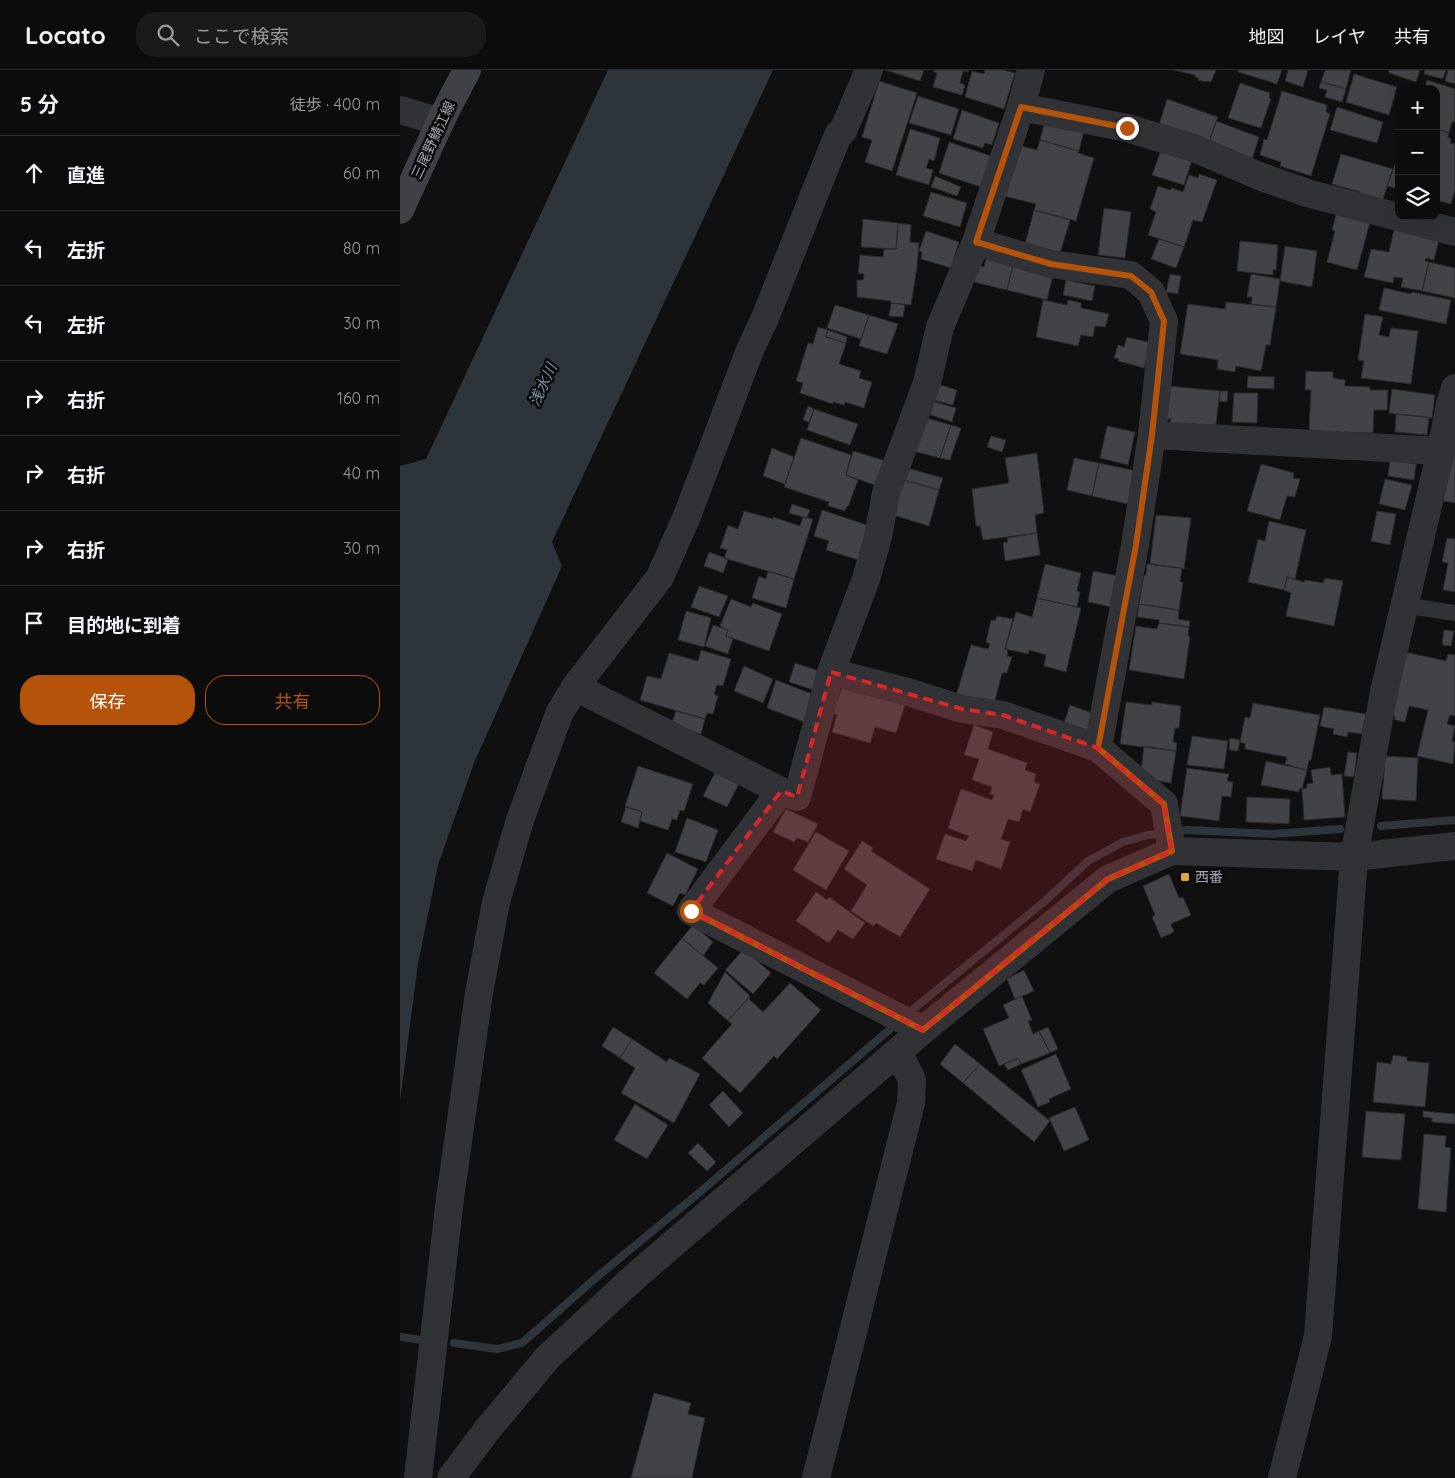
<!DOCTYPE html>
<html lang="ja">
<head>
<meta charset="utf-8">
<style>
	:root { --surface:#0c0c0d; --page:#1a1a1b; --text:#f1f3f6; --muted:#9a9b9d; --line:#2c2c2e; --accent:#b45309 }
	body { margin:0; font-family:Quicksand,"Noto Sans JP",sans-serif; background:var(--page); color:var(--text) }
	.controls { position:absolute; right:15px; top:15px; display:grid; overflow:hidden; border-radius:10px; box-shadow:0 5px 20px #0002 }
	.controls button { width:45px; height:45px; display:grid; place-items:center; padding:0; border:0; border-bottom:1px solid var(--line); background:var(--surface); color:var(--text); font:25px sans-serif }
	.stop { position:absolute; width:15px; height:15px; margin:-11px; border:4px solid #b45309; border-radius:50%; background:#fff }
	.stop.end { background:#b45309; border-color:#fff; box-shadow:0 1px 5px #0008 }
	.list { margin:0; padding:0; list-style:none }
	h2 { display:flex; justify-content:space-between; align-items:center; height:65px; margin:0; padding:0 20px; font-size:21px }
	h2 small { font-size:16px; font-weight:400; color:var(--muted) }
	.list li { display:grid; grid-template-columns:32px 1fr auto; gap:15px; align-items:center; box-sizing:border-box; height:75px; padding:0 20px; border-top:1px solid var(--line) }
	.list b { display:block; font-size:19px; white-space:nowrap }
	.list em { font-size:16px; font-style:normal; color:var(--muted) }
	.actions { display:flex; gap:10px; padding:15px 20px }
	.actions a { flex:1; padding:11px 0; border:1px solid var(--accent); border-radius:20px; text-align:center; font-size:18px; color:var(--accent) }
	.actions .main { background:var(--accent); color:#fff }
	.icon { flex:none; width:28px; height:28px; fill:none; stroke:currentColor; stroke-width:2; stroke-linecap:round; stroke-linejoin:round }
	.map { position:relative; flex:none; width:1055px; height:1408px; overflow:hidden }
	header { display:flex; align-items:center; gap:30px; box-sizing:border-box; height:70px; padding:0 25px; background:var(--surface); border-bottom:1px solid var(--line) }
	header strong { font-size:24px }
	nav { display:flex; gap:28px; margin-inline-start:auto; font-size:18px }
	.search { width:350px; height:45px; background:var(--page); display:flex; align-items:center; gap:12px; box-sizing:border-box; padding:0 18px; border-radius:20px; color:var(--muted); font-size:19px }
	main { display:flex }
	aside { flex:1; background:var(--surface) }
	.map>svg:first-child { display:block }
	.water { fill:#2d343a }
	.lines { fill:none; stroke-linecap:round; stroke-linejoin:round }
	.stream { stroke:#2d343a; stroke-width:8 }
	.building { fill:#424347; stroke:#2a2a2d }
	.service { stroke:#313236; stroke-width:16 }
	.minor { stroke:#313236; stroke-width:28 }
	.tertiary { stroke:#313236; stroke-width:28 }
	.secondary { stroke:#404146; stroke-width:28 }
	.route { stroke:#b45309; stroke-width:6 }
	.marked { fill:#d62828; fill-opacity:0.2; stroke:#d62828; stroke-width:4; stroke-dasharray:10 6; stroke-linejoin:round }
	.poi-dot { fill:#e0a83a; stroke:#0b0b0c; stroke-width:2 }
	.labels { text-anchor:middle; stroke-width:5; stroke-linejoin:round; paint-order:stroke }
	.street-label { font-size:14px; fill:#a3a7b1; stroke:#0b0b0c }
	.poi-label { font-size:14px; fill:#a3a7b1; stroke:#0b0b0c; text-anchor:start }
	.water-label { font-size:15px; font-style:italic; fill:#7c94a9; stroke:#0b0b0c }
</style>
</head>
<body>
<header>
<strong>Locato</strong>
<div class="search"><svg class="icon" aria-label="search" viewBox="0 0 24 24"><circle cx="10" cy="10" r="6"/><path d="M15 15l6 6"/></svg>ここで検索</div>
<nav><a>地図</a><a>レイヤ</a><a>共有</a></nav>
</header>
<main>
<aside>
<h2>5 分<small>徒歩 · 400 m</small></h2>
<ul class="list">
<li><svg class="icon" aria-label="ahead" viewBox="0 0 24 24"><path d="M12 20V5M6 11l6-6 6 6"/></svg><div><b>直進</b></div><em>60 m</em></li>
<li><svg class="icon" aria-label="left" viewBox="0 0 24 24"><path d="M17 20v-9H6M10 6l-5 5 5 5"/></svg><div><b>左折</b></div><em>80 m</em></li>
<li><svg class="icon" aria-label="left" viewBox="0 0 24 24"><path d="M17 20v-9H6M10 6l-5 5 5 5"/></svg><div><b>左折</b></div><em>30 m</em></li>
<li><svg class="icon" aria-label="right" viewBox="0 0 24 24"><path d="M7 20v-9h11M14 6l5 5-5 5"/></svg><div><b>右折</b></div><em>160 m</em></li>
<li><svg class="icon" aria-label="right" viewBox="0 0 24 24"><path d="M7 20v-9h11M14 6l5 5-5 5"/></svg><div><b>右折</b></div><em>40 m</em></li>
<li><svg class="icon" aria-label="right" viewBox="0 0 24 24"><path d="M7 20v-9h11M14 6l5 5-5 5"/></svg><div><b>右折</b></div><em>30 m</em></li>
<li><svg class="icon" aria-label="arrive" viewBox="0 0 24 24"><path d="M6 21V4h12l-3 4 3 4H6"/></svg><div><b>目的地に到着</b></div></li>
</ul>
<div class="actions"><a class="main">保存</a><a>共有</a></div>
</aside>
<div class="map">
<svg width="1055" height="1408" viewBox="0 0 1055 1408">
	<rect width="100%" height="100%" fill="#101011"/>
	<path class="water" d="M208,0H373L152,472L162,496L74,693L38,795L18,894L0,1031V396L26,389Z"/>
	<g class="lines">
		<path class="stream" d="M981,756L1055,750
			M505,946L645,831L688,791L723,772L748,765L787,760L873,764L940,759
			M0,1267L21,1270
			M54,1273L97,1279L122,1273L198,1206L300,1122L496,954"/>
	</g>
	<path class="building" d="M485,0H524L520,11Z
		M534,0H569L568,2L563,1L560,13L565,15L562,25L533,17L537,3L533,2Z
		M585,0H603L615,3L604,39L565,27L572,1L584,4Z
		M773,0H816L811,12L807,11V12L798,10L799,8L795,7V5Z
		M838,0H882L877,14L838,2Z
		M888,0H908L903,17L885,11Z
		M925,0H951L946,19L921,12Z
		M989,0H1020L1016,12L989,3Z
		M1025,0H1046L1043,9L1024,4Z
		M1048,0H1055V14L1045,11Z
		M954,4L997,17L989,45L946,32Z
		M1027,10L1055,19V52H1052L1049,63L1036,59V19H1024Z
		M479,11L517,23L492,101L465,92L472,70L462,67Z
		M921,12L946,19L942,32L925,27L927,20L919,18Z
		M840,13L870,23L869,28L871,29L861,58L828,48Z
		M882,21L927,35L926,42L930,44L911,106L880,96L881,92L860,85L864,69L867,70Z
		M518,26L559,39L551,65L509,53Z
		M767,29L818,47L807,78L757,62Z
		M937,37L983,52L977,73L930,60Z
		M562,40L599,53L592,75L585,73L583,78L553,69Z
		M646,46L685,56L679,81L640,70Z
		M816,51L859,67L851,93L807,78Z
		M510,59L540,68L534,91L529,89L526,98L533,100L529,115L496,105Z
		M1036,59L1049,63L1048,67L1051,69L1050,73L1055,74V120L1051,134L1036,130Z
		M640,70L679,81L678,83L694,88L676,151L634,140L636,134L596,124L617,75L637,80Z
		M549,72L591,86L581,117L539,103Z
		M761,80L792,90L784,115L752,105Z
		M999,82V119L987,116Z
		M941,84L993,99L981,135L958,129L960,122L932,114Z
		M799,104L817,110L802,152L793,150L784,177L748,165L756,142L750,139L758,116L770,120L772,118L783,122L789,105L798,108Z
		M535,106L561,117L557,126L531,117Z
		M531,122L567,133L560,157L523,146Z
		M938,137L972,145L957,200L927,192L935,161L932,160Z
		M704,138L731,142L725,188L698,185Z
		M634,140L670,150L659,187L624,178Z
		M463,149L498,153L496,179L461,177Z
		M498,153L511,155L510,172L519,173L517,197L511,235L491,233V231L457,227V210H463L464,204L458,203L460,185L483,187L484,179H496Z
		M995,155L1039,170L1034,190L1026,188L1025,191L1029,192L1022,221L1001,217L1003,208L994,207L993,213L964,207L971,179L989,182Z
		M526,161L559,172L551,198L521,189L522,182L519,181Z
		M759,169L784,177L776,198L751,189Z
		M840,171L878,175L876,200L873,199V205L837,201Z
		M885,176L917,181L912,217L880,211Z
		M586,189L613,195L607,220L574,212L578,195L584,197Z
		M1029,192L1055,198V228L1022,221Z
		M613,195L653,205L647,230L607,220Z
		M770,204L781,206L778,224L766,222Z
		M851,204L880,209L876,237L851,234L852,227H847Z
		M666,210L695,216L692,231L663,225Z
		M984,218L1011,224L1012,222L1051,230L1046,254L979,240Z
		M643,230L667,235L668,230L681,233V238L709,244L705,257L695,256L693,267L681,265L678,276L636,267Z
		M826,232L876,237L870,275H866L861,301L836,296L835,302L817,299L818,290L780,284L788,234L825,239Z
		M491,233L505,235L503,247L489,246Z
		M435,235L469,245L461,269L427,258Z
		M965,244L983,247L979,265L989,267L991,258L1018,261L1011,314L961,308L964,291L958,290Z
		M469,245L498,254L487,284L459,276Z
		M418,257L428,260L426,267L446,273L439,294L461,301L459,308L472,312L464,338L445,332L444,335L433,332V334L400,323L403,313L396,311L408,273L413,274Z
		M428,260L447,267L446,273L426,267Z
		M727,267L752,273L744,298L718,291L719,289L714,288L718,275L724,277Z
		M906,301L933,302V308L945,310V316L970,317V320H988L987,340H974L973,363L909,362L911,320H905Z
		M848,306L874,307V319L847,318Z
		M534,313L557,320L553,335L529,329Z
		M769,316L820,321L815,362L770,356L771,349L763,348Z
		M992,319L1035,325L1032,348L989,343Z
		M820,321H828L827,332L819,331Z
		M834,323H858L857,353L832,352Z
		M529,330L556,338L552,352L525,343Z
		M408,336L414,339L409,352L403,350Z
		M414,339L458,354L450,375L407,360Z
		M996,344L1029,347L1027,365L995,362Z
		M523,347L551,355L540,388L513,381Z
		M551,355L561,358L550,390L540,388Z
		M707,356L735,362L728,395L700,388Z
		M591,366L606,370L602,382L587,377Z
		M401,368L451,385L446,405L458,410L448,437L447,436L445,441L428,436L429,432L384,417Z
		M1055,372V433L1043,431Z
		M372,378L394,387L385,414L363,406Z
		M453,381L489,392L481,417L446,405Z
		M637,383L644,443L635,445L637,463L583,470L580,456H576L572,419L609,413L605,388Z
		M674,388L699,393L692,426L667,420Z
		M990,390L1016,394L1014,410L988,406Z
		M699,393L736,401L728,434L692,426Z
		M861,394L894,403L893,408L900,409L895,427L887,426L880,450L847,441Z
		M507,398L543,408L539,420L504,410Z
		M985,409L1012,415L1005,440L979,434Z
		M504,410L539,420L529,456L493,445Z
		M392,434L410,440L407,448L389,443Z
		M422,440L470,456L459,490L426,480L429,471L414,466Z
		M344,441L373,449V447L400,456L403,447L413,449L394,509L324,488L327,480L320,478L328,455L338,459Z
		M977,441L996,444L990,475L971,471Z
		M756,445L791,448L784,499L750,494Z
		M869,451L906,460L895,509L887,507L884,520L848,512L858,469L865,471Z
		M637,463L640,485L605,491L603,473L608,472L607,468Z
		M1047,468L1055,469V522L1043,520L1048,493L1042,492Z
		M309,482L328,489L323,503L304,496Z
		M645,494L681,503L677,521L680,522L677,537L637,528Z
		M747,494L782,498L780,512H783L779,540L739,534L744,505H746Z
		M368,501L394,509L386,538L352,528L359,506L366,509Z
		M693,501L723,507L716,538L688,532Z
		M887,507L904,512L905,510L923,513L925,508L943,511L934,556L886,546L891,523L884,520Z
		M299,516L328,526L319,547L291,537Z
		M637,528L681,538L666,602L644,596L646,585L629,580L628,584L605,579L616,542L632,547Z
		M331,529L351,537L353,533L382,544L369,581L326,566L328,560L320,556Z
		M739,534L779,540L778,549L790,551L789,557L759,553V550L737,547Z
		M286,541L311,548L304,577L278,570Z
		M597,546L613,549L605,579H608L607,586L612,587L607,603H602L594,635L556,626L571,575L588,579L590,574L586,572L591,550L595,551Z
		M759,553L789,557L788,566L790,567L784,609L729,600L736,556L757,559Z
		M313,555L328,560L326,566L333,568L328,584L305,576Z
		M1044,560L1054,561L1051,576L1042,575Z
		M301,580L331,589L323,616L317,615L314,624L318,626L313,644L307,643L305,649L240,630L247,606L261,609L269,583L298,591Z
		M1005,582L1046,591L1048,584L1055,585V646L1050,645L1047,654L1055,656L1052,671L1055,672L1053,694L1017,686L1028,640L1009,636L1005,652L995,650V646L990,645Z
		M395,593L422,602L417,621L389,612Z
		M344,596L373,609L363,633L334,621Z
		M376,610L417,626L407,653L367,638Z
		M443,615L505,635L496,663L475,657L470,673L432,662L437,645L433,643Z
		M726,632L752,635V632L781,636L779,658H775L773,672L777,673L776,681L720,674Z
		M853,633L920,645L911,690H909L907,700L885,694L887,687L845,679V674L840,672L845,647L850,648Z
		M670,635L700,646L691,668L662,659Z
		M924,637L966,644L962,664L948,662L947,667L933,664L934,659L920,656Z
		M276,641L305,649L301,664L271,655Z
		M574,655L593,662L588,679L627,693L625,700L636,704L634,712L640,714L630,742L623,739L619,752L608,749L601,769L610,772L601,799L576,790L572,801L536,789L545,764L566,771L569,766L548,758L561,719L592,730L594,725L590,724L592,717L572,710L579,689L564,685Z
		M792,666L828,671L824,699L787,695Z
		M830,668L840,670L838,681L829,680Z
		M744,676L776,681L771,713L747,709L741,702Z
		M948,682L957,683L954,707L944,706Z
		M985,686L1018,688L1016,731L982,729Z
		M866,691L907,700L902,719L900,718L899,722L861,715Z
		M238,696L293,714L284,741L280,740L277,750L272,749L268,760L240,751L242,742L225,736Z
		M930,697L931,705L942,704L945,747L904,750L902,719L907,718V714L913,713L911,700Z
		M787,698L829,704L827,711L833,712L831,727L822,726L819,751L780,746Z
		M317,699L341,710L327,737L303,726Z
		M847,727L890,729L889,754L846,752Z
		M226,737L242,742L238,758L221,752Z
		M386,739L418,754L408,772L397,768L394,772L373,762Z
		M287,748L318,760L306,792L275,782Z
		M416,762L449,781L426,820L393,800Z
		M462,771L473,778L471,781L530,819L500,867L476,853L473,856L451,841L467,815L444,799Z
		M267,783L298,799L285,825L280,823L273,836L247,823Z
		M769,804L779,828L783,827L791,845L771,854L774,862L761,868L752,847L755,845L743,816Z
		M416,822L427,830L429,827L465,853L453,869L438,860L429,873L396,851Z
		M293,855L313,872L303,886L282,868Z
		M282,868L318,898L304,915L300,913L287,929L254,903Z
		M344,879L371,903L353,924L325,900Z
		M624,900L634,921L615,929L607,909Z
		M325,902L350,926L328,951L308,933Z
		M390,913L421,940L377,989L374,986L340,1023L302,988L332,954L328,951L350,926L349,929L363,942Z
		M622,926L632,950L628,951L633,964L639,961L650,983L621,994L618,988L599,996L583,959L609,948L603,935Z
		M213,957L232,969L220,988L202,976Z
		M648,957L658,979L650,983L639,961Z
		M232,969L267,992L269,988L300,1004L274,1053L221,1023L235,998L220,988Z
		M555,974L580,994L563,1013L540,994Z
		M656,984L671,1019L649,1029L650,1032L638,1037L621,1000Z
		M993,985L1007,987V991L1029,993L1025,1037L973,1032L977,992L991,994Z
		M618,988L621,994L608,1000L604,994Z
		M580,994L650,1051L634,1072L563,1013Z
		M323,1021L343,1043L329,1057L309,1035Z
		M235,1034L268,1055L247,1089L214,1070Z
		M675,1037L689,1070L664,1081L649,1048Z
		M966,1041L1005,1044L1001,1090L962,1087Z
		M1023,1041L1055,1044V1054L1032,1052V1048L1023,1047Z
		M1024,1064L1046,1066L1045,1077L1051,1078L1046,1142L1018,1139Z
		M298,1073L316,1092L307,1101L288,1083Z
		M254,1323L291,1333L288,1344L305,1348L292,1408H231Z"/>
	<g class="lines">
		<path class="service" d="M1004,535L1055,543"/>
		<path class="minor" d="M621,37L727,58L794,78L859,106L907,123L1055,162
			M0,40L37,51L43,46
			M576,172L651,194L731,205L751,222L764,251L752,365L735,475L698,678
			M1055,318L1050,334L1041,381L984,622L954,787L1055,776
			M752,365L1041,381
			M431,602L508,622L562,639L603,645L698,678L764,734L772,781
			M175,617L381,721L397,727L431,602L466,509L478,467L486,423L527,313L540,257L576,172L621,37L631,0
			M381,721L291,841L523,960
			M18,1408L50,1128L79,923L96,832L120,750L159,644L175,617L260,507L287,446L350,280L365,248L438,65L443,61L469,0"/>
		<path class="tertiary" d="M51,1408L87,1360L148,1287L239,1203L523,960L708,809L772,781L954,787L918,1266L882,1408
			M416,1408L511,1033L512,1010L498,981"/>
		<path class="secondary" d="M0,140L43,46L67,0"/>
	</g>
	<g class="lines">
		<path class="route" d="M291,841L523,960L708,809L772,781L764,734L698,678L736,475L752,365L764,251L751,222L731,206L651,194L576,172L621,37L727,58"/>
	</g>
	<path class="marked" d="M431,602L562,639L603,645L698,678L764,734L772,781L708,809L523,960L291,841L381,721L397,727Z"/>
	<rect class="poi-dot" x="780" y="802" width="10" height="10" rx="2.5"/>
	<g class="labels">
		<g class="street-label">
			<text transform="translate(33 70) rotate(-65)" y="5">三尾野鯖江線</text>
		</g>
		<g class="poi-label">
			<text x="795" y="812">西番</text>
		</g>
		<g class="water-label">
			<text transform="translate(143 315) rotate(-65)" y="5">浅水川</text>
		</g>
	</g>
</svg>
<div class="controls">
<button>+</button>
<button>−</button>
<button><svg class="icon" aria-label="layers" viewBox="0 0 24 24"><path d="M12 4l9 5-9 5-9-5zM3 14l9 5 9-5"/></svg></button>
</div>
<div class="stop" style="left:291px;top:841px"></div>
<div class="stop end" style="left:727px;top:58px"></div>
</div>
</main>
</body>
</html>
